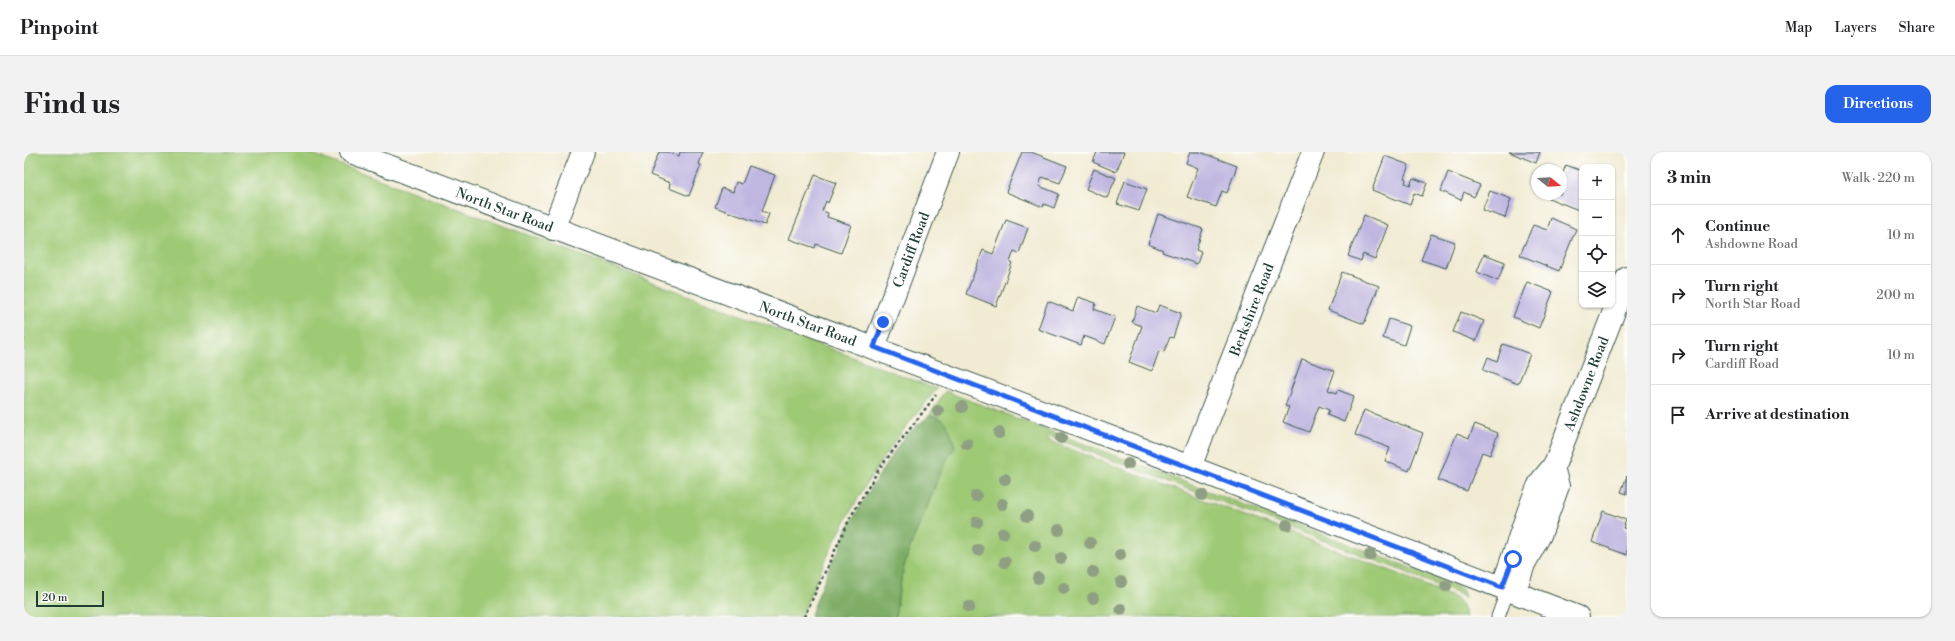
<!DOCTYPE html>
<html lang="en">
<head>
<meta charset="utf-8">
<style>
	:root { --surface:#fff; --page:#f2f2f2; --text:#202124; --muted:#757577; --line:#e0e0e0; --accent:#2563eb }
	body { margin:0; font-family:"Libre Bodoni",serif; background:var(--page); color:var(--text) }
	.controls { position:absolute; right:12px; top:12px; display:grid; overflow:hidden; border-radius:8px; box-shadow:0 1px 3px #0004 }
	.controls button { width:36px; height:36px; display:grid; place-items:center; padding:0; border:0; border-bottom:1px solid var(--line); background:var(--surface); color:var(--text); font:20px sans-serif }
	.compass { position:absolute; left:1507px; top:12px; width:36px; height:36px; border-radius:50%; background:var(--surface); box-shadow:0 1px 3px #0004; rotate:108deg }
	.scale { position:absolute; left:12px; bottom:10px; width:68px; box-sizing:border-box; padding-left:4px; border:2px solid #1f3d34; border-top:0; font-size:11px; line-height:14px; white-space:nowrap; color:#1f3d34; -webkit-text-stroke:3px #fdfcf7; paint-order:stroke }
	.stop { position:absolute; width:12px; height:12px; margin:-9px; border:3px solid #2563eb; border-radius:50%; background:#fff }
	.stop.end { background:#2563eb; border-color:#fff; box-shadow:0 1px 4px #0008 }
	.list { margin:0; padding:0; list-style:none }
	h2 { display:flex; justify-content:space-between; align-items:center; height:52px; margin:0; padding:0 16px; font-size:17px }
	h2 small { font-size:13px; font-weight:400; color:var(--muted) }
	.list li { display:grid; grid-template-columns:26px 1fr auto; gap:12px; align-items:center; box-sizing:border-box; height:60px; padding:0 16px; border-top:1px solid var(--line) }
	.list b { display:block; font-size:15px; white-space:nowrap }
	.list p { margin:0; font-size:13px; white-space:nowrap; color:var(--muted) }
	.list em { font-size:13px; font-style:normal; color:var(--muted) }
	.icon { flex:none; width:22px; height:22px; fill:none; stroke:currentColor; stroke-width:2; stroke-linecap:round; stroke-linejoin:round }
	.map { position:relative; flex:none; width:1603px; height:465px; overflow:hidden; border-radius:12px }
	header { display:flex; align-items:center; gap:24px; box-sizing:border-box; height:56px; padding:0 20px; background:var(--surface); border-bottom:1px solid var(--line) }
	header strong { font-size:19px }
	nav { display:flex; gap:22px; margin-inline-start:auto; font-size:14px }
	.intro { display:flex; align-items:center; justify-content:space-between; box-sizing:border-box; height:96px; padding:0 24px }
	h1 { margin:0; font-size:28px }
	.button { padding:10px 18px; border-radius:12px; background:var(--accent); color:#fff; font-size:14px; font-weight:700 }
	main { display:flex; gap:24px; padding:0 24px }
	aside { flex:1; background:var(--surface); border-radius:12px; box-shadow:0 1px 3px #0004 }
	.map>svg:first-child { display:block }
	.green { fill:#9ec975; stroke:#5e8354 }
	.forest { fill:#7ead66; stroke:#4e754d }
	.building { fill:#c0b7e1 }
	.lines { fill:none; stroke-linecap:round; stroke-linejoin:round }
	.service-casing { stroke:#3e574c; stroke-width:15 }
	.minor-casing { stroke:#3e574c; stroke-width:24 }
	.tertiary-casing { stroke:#3e574c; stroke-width:24 }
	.path { stroke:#3e574c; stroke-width:2.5; stroke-dasharray:3 3; stroke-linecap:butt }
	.service { stroke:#fff; stroke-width:13 }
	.minor { stroke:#fff; stroke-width:22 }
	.tertiary { stroke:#fff; stroke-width:22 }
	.tree { fill:#8f9f84 }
	.route { stroke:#2563eb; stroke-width:5 }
	.labels { text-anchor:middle; stroke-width:3; stroke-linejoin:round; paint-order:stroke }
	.street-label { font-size:14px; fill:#1f3d34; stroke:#fdfcf7 }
</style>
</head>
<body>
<header>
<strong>Pinpoint</strong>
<nav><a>Map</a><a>Layers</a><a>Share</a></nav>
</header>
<div class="intro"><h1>Find us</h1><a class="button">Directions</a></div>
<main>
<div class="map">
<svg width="1603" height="465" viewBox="0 0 1603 465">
	<rect width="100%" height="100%" fill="#fdfcf7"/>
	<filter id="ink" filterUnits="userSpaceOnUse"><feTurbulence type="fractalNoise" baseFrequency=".025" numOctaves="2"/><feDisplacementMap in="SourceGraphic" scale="8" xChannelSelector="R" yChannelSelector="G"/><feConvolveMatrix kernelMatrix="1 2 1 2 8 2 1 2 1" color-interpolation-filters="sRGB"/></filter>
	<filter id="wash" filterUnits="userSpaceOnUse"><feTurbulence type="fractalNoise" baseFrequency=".012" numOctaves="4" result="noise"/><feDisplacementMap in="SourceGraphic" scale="16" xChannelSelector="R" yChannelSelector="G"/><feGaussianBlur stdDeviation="0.9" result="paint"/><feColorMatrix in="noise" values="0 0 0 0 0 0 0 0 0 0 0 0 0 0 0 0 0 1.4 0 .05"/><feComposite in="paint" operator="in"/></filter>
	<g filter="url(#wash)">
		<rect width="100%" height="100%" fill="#f1ebd3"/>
		<path class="green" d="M0,0H283L913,237C892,262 871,287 853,315C823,362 797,413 777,465H0Z
			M921,239L1392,418L1438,437L1441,445L1382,420L1025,284L1024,288L1033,292L1375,422L1431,446L1437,451L1442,465H871C874,447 876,428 881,411C887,390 897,370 905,350C912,331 918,313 930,295L914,264H905Z"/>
		<path class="forest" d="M905,264C924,265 927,279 931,295C918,313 912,331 905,350C897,370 887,390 881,411C876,428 874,447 871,465H786L806,413L815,399L822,379L850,331L877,289L891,275Z"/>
		<g id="blocks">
			<path class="building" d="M635,0H644L655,4L656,0H679L675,12L677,13L665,44L645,36L646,31L626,23Z
				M998,0H1007L1043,14L1036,31L1018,25L1015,34L1035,42L1030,56L1020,52L1019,55L982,40Z
				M1073,0H1100L1092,20L1069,10Z
				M1166,0H1176L1213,14L1203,41L1198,39L1192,55L1163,45L1174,16L1162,11Z
				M1485,0H1516L1512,11Z
				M1361,4L1385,13L1380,26L1382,27L1381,31L1386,33L1389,26L1403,31L1398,44L1390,41L1386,53L1348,38Z
				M1542,13L1558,19L1557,59L1517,43V42H1537V25Z
				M725,14L751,23L738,59L745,62L741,73L691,55L698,36L709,40L712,30L718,32Z
				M1070,17L1092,26L1083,46L1062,37Z
				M1424,20L1456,33L1450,45L1440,40L1437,48L1417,39Z
				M791,23L812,31L804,51L802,49L798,59L804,61L803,65L827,73L817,101L792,92L791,96L765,87Z
				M1101,29L1123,37L1115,59L1093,52Z
				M1466,39L1487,47L1481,66L1458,58Z
				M1134,62L1179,77L1172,98L1177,100L1173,112L1138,100L1139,98L1124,92Z
				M1340,63L1364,73L1351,107L1339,102L1337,109L1324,104Z
				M1527,66L1552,77L1535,119L1496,103L1509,73L1523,78Z
				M982,68L1004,76L995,101L990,99L986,110L988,111L972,154L942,142L959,98L969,102Z
				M1407,82L1431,90L1422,116L1397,108Z
				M1460,102L1481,110L1474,129L1453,120Z
				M1318,120L1355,134L1340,172L1304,158Z
				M1503,130L1529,140L1515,176L1489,165Z
				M1054,145L1072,151L1070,157L1091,165L1081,192L1060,184L1057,193L1014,177L1024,149L1049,159Z
				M1135,153L1157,161L1149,186L1146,185L1140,200L1135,199L1128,219L1105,210L1118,174L1108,170L1113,154L1132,161Z
				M1437,160L1460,169L1452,189L1429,180Z
				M1365,167L1386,174L1380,193L1359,186Z
				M1479,192L1506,202L1494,232L1459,218L1464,205L1473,209Z
				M1278,207L1311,219L1304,238L1313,241L1314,238L1330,244L1320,270L1303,263L1305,258L1295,254L1285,280L1259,270L1265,255L1261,254Z
				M1340,258L1399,281L1385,319L1361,309L1366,296L1331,283Z
				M1451,272L1474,281L1466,303L1458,300L1443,339L1414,328L1433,281L1445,286Z
				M1603,324V342L1597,340Z
				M1579,359L1602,368L1599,376L1603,377V403L1568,390Z"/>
		</g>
	</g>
	<g filter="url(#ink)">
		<use href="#blocks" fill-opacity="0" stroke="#3e574c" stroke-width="1"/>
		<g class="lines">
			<defs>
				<path id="service" d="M1474,465L1484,437"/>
				<g id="minor">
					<path d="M529,77L559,0"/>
					<path id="s1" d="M850,195L924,0"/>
					<path id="s2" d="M1166,315L1289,0"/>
					<path d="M1495,427L1500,412L1516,383L1534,334L1529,315"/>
					<path id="s3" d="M1478,435C1491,402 1500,367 1514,335C1518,325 1528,319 1532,309L1603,126"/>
				</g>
				<g id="tertiary">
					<path id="s4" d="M327,0L1166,315L1554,465"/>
				</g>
			</defs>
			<use href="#service" class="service-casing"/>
			<use href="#minor" class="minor-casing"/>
			<use href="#tertiary" class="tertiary-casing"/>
			<path class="path" d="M780,465L826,366L855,317L912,243"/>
			<use href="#service" class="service"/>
			<use href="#minor" class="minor"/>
			<use href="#tertiary" class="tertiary"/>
		</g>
		<g class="tree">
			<circle cx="938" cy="255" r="6"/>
			<circle cx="914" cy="259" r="6"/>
			<circle cx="975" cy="281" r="6"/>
			<circle cx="1037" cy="286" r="6"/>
			<circle cx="943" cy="292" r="6"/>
			<circle cx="1104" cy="312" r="6"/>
			<circle cx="981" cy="327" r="6"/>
			<circle cx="1178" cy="343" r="6"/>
			<circle cx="952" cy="344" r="6"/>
			<circle cx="978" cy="352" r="6"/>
			<circle cx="1003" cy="364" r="6"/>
			<circle cx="953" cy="370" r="6"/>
			<circle cx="1263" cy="373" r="6"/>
			<circle cx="1035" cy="378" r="6"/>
			<circle cx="979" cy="381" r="6"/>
			<circle cx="1066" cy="391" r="6"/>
			<circle cx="1011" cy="394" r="6"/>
			<circle cx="954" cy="398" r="6"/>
			<circle cx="1096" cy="403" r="6"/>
			<circle cx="1346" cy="403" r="6"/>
			<circle cx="1037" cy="406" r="6"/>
			<circle cx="981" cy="410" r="6"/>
			<circle cx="1069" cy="420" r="6"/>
			<circle cx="1014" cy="426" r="6"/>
			<circle cx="1097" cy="430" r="6"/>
			<circle cx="1422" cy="434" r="6"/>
			<circle cx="1040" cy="436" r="6"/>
			<circle cx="1069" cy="446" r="6"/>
			<circle cx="945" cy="455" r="6"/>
			<circle cx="1097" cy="457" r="6"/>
		</g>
	</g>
	<g class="lines" filter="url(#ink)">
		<path class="route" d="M859,170L850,195L1478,435L1489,407"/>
	</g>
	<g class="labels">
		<g class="street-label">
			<text dy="5" stroke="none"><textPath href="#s4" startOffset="164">North Star Road</textPath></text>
			<text dy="5" stroke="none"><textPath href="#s1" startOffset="104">Cardiff Road</textPath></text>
			<text dy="5" stroke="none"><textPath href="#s2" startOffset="169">Berkshire Road</textPath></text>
			<text dy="5" stroke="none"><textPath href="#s4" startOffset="488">North Star Road</textPath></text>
			<text dy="5" stroke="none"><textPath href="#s3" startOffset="221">Ashdowne Road</textPath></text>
		</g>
	</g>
</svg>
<div class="controls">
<button>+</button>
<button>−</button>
<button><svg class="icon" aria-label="locate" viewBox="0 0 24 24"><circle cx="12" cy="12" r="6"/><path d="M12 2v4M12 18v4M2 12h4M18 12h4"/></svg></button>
<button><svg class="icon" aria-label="layers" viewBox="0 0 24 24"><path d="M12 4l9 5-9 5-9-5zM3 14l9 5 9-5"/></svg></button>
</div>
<svg class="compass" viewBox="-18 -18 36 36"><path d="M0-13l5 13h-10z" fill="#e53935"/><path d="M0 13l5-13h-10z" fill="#757577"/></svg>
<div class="scale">20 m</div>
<div class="stop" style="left:1489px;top:407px"></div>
<div class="stop end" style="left:859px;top:170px"></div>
</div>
<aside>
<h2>3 min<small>Walk · 220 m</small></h2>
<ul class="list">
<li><svg class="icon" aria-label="ahead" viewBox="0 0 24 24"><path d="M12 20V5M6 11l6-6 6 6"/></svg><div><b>Continue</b><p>Ashdowne Road</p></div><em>10 m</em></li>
<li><svg class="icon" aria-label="right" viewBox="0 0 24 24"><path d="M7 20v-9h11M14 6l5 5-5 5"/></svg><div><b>Turn right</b><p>North Star Road</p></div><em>200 m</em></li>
<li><svg class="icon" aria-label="right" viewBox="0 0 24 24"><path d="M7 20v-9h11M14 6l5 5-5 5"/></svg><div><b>Turn right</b><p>Cardiff Road</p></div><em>10 m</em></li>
<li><svg class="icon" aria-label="arrive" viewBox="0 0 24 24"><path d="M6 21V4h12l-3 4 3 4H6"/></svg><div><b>Arrive at destination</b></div></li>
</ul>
</aside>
</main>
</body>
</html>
